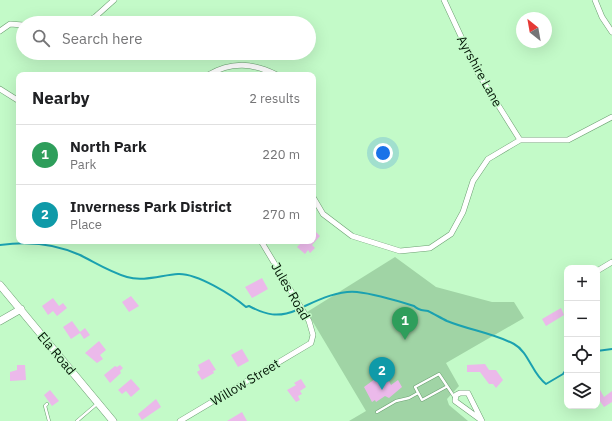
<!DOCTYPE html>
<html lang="en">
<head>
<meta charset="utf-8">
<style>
	:root { --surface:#fff; --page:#f6f6f6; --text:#202124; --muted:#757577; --line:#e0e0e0; --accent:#0f766e }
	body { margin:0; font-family:"IBM Plex Sans",sans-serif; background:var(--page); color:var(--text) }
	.controls { position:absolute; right:12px; bottom:12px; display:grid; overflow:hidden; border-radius:8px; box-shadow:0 4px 16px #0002 }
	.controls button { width:36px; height:36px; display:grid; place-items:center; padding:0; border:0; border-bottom:1px solid var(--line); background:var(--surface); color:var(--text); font:20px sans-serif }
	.compass { position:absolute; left:516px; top:12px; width:36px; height:36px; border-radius:50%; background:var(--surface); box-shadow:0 4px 16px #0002; rotate:329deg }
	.you { position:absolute; left:383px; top:153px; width:14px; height:14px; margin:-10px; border:3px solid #fff; border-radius:50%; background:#1a73e8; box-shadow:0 0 0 6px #1a73e833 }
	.badge { display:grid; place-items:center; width:26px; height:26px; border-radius:50%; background:var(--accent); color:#fff; font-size:13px; font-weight:700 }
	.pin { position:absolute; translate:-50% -33px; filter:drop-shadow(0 1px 2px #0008) }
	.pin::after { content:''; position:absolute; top:21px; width:14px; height:12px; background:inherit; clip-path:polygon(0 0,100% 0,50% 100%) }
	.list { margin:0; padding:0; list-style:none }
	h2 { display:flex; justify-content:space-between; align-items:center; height:52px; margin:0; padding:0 16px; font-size:17px }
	h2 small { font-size:13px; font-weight:400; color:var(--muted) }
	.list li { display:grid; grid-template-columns:26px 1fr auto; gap:12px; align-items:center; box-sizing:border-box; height:60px; padding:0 16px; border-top:1px solid var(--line) }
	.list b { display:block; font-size:15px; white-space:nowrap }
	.list p { margin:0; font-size:13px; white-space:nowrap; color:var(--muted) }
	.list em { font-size:13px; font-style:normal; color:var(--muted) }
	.icon { flex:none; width:22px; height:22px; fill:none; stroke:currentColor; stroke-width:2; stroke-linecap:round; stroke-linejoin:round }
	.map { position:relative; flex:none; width:612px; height:421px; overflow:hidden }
	.search { position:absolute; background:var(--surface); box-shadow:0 4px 16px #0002; left:16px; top:16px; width:300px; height:44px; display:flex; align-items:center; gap:10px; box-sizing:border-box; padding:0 14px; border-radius:22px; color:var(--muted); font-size:15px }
	.panel { position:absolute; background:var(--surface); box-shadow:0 4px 16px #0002; left:16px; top:72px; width:300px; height:172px; border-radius:8px }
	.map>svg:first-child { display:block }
	.green { fill:#a0d4a5 }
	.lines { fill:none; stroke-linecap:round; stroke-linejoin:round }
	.stream { stroke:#1ba1b0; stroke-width:2 }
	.building { fill:#ebb9ea }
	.lane-casing { stroke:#6b9f71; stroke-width:3.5 }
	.street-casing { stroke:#6b9f71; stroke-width:6 }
	.secondary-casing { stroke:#6b9f71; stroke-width:8 }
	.lane { stroke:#fff; stroke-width:2.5 }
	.street { stroke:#fff; stroke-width:5 }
	.secondary { stroke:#fff; stroke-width:7 }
	.labels { text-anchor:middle; stroke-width:3; stroke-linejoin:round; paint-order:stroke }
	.street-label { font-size:13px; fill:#021405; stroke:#c3fac8 }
</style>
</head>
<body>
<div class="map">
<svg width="612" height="421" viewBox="0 0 612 421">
	<rect width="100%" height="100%" fill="#c3fac8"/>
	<path class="green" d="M395,257L436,287L492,302H514L524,318L446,363L459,386L447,399L449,405L468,421H349L366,411L307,312Z"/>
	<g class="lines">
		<path class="stream" d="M0,245C27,241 54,243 80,255C96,263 110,272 127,277C143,282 162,275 178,274C197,273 232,295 246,307L249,306C266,315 278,318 297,310
			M305,306C320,299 340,290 357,292C376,294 395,300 414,306C419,311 422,310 428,311C434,314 441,318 447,321C469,330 493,333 514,344C529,352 532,374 546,384L563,374L567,368
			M597,351L612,349"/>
	</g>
	<path class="building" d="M313,229L320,236L312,245L315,248L310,253L308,250L305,254L297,247L303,241H313Z
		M262,278L268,289L252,298L245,287Z
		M131,296L139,306L129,312L122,302Z
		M53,298L59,306L63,303L67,308L57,316L53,311L48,315L42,306Z
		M561,308L564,315L546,326L542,319Z
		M72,321L80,332L85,328L90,335L84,339L80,333L71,339L63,327Z
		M99,341L106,350L100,355L103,359L97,363L85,353Z
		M242,349L249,361L238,367L231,355Z
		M209,359L216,370L213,371L214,373L202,380L197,372L200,370L198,365Z
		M485,364L489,370H496L503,380L496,388L493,384H489L480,372H467V365Z
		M17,365H25L26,380L10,381V372L17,370Z
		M120,365L123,368L120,371L121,373L110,383L104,375L115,366L117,367Z
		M379,376L384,382L388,379L391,385L398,380L402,387L389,398L385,396L376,402L375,400L372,402L364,387Z
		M131,379L140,389L131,397L126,391L122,394L118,390Z
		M301,379L306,387L300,391L302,394L298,396L300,400L296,402L287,390L296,385L294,383Z
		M50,390L59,401L52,406L44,395Z
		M600,390L604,397L612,391V402L604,407L597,397V393Z
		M156,399L161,407L142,420L138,414Z
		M242,412L247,421H227Z"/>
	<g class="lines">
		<defs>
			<path id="lane" d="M446,387L422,400L415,387L439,374L455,398
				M47,404L45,406L49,421
				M377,412L396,401L409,398L418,393
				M77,421L98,403"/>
			<path id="street" d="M444,0L478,73L520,140
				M595,0L602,17L612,32
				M85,23L95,17L114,0
				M0,31L10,24L23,25
				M208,75C232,61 253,63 277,75
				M0,89L19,101
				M313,197L323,214L352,236L400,251L430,248L451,234L463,212L473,181L488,159L520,140H568L612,117
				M597,271L612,262
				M481,420L455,401L456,395L460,393H468L482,421
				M180,421L311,343L313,335L309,321L261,241"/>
			<path id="secondary" d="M0,285L113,421
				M0,321L21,309"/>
		</defs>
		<use href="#lane" class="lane-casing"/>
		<use href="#street" class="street-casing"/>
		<use href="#secondary" class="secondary-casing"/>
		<use href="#lane" class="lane"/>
		<use href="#street" class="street"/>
		<use href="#secondary" class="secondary"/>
	</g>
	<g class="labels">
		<g class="street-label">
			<text transform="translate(480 71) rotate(61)" y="5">Ayrshire Lane</text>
			<text transform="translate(291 291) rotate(60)" y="5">Jules Road</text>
			<text transform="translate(57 353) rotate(50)" y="5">Ela Road</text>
			<text transform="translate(245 382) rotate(-31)" y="5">Willow Street</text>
		</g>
	</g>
</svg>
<div class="controls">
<button>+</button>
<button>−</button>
<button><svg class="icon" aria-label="locate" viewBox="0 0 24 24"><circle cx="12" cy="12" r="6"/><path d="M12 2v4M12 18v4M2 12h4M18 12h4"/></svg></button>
<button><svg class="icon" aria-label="layers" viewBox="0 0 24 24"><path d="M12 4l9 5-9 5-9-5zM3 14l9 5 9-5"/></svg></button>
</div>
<svg class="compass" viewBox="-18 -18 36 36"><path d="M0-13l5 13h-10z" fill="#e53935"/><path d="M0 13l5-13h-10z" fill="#757577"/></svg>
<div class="you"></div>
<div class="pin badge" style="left:405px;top:340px;background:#2e9e5b">1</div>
<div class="pin badge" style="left:382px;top:390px;background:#0f9aa8">2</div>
<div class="search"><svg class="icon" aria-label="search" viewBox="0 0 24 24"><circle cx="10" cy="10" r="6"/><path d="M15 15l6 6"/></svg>Search here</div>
<section class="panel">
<h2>Nearby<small>2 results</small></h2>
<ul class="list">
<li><span class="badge" style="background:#2e9e5b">1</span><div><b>North Park</b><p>Park</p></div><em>220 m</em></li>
<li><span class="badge" style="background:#0f9aa8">2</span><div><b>Inverness Park District</b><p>Place</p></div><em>270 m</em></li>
</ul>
</section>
</div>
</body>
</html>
